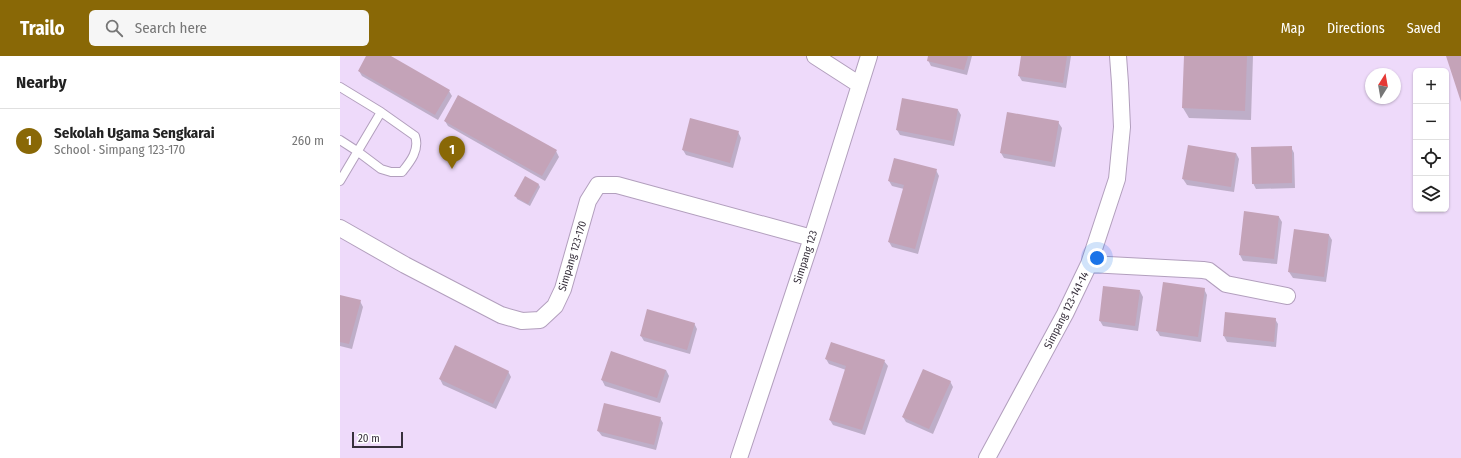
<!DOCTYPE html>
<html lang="en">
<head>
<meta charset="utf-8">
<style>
	:root { --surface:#fff; --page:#f6f6f6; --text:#222; --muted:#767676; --line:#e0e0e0; --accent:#896806 }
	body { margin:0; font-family:"Fira Sans Condensed",sans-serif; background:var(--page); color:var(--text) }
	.controls { position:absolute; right:12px; top:12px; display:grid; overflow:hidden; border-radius:6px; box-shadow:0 1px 3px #0004 }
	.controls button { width:36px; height:36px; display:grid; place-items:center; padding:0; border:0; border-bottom:1px solid var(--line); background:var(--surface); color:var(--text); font:20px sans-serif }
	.compass { position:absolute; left:1025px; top:12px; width:36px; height:36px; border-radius:50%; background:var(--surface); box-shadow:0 1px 3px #0004; rotate:11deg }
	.scale { position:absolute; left:12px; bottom:10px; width:51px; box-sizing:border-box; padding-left:4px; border:2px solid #37303c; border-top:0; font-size:11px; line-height:14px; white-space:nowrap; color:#37303c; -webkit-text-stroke:3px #fff; paint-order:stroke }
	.you { position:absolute; left:757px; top:202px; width:14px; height:14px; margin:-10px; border:3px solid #fff; border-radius:50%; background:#1a73e8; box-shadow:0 0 0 6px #1a73e833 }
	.badge { display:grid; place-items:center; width:26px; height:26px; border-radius:50%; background:var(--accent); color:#fff; font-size:13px; font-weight:700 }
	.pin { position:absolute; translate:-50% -33px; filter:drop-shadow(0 1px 2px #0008) }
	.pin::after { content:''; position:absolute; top:21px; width:14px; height:12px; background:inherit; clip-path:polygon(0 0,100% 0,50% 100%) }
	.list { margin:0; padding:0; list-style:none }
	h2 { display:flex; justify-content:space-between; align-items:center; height:52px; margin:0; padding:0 16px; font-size:17px }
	h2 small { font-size:13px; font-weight:400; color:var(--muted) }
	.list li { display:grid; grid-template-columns:26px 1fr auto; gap:12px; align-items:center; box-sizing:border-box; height:64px; padding:0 16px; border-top:1px solid var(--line) }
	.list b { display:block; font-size:15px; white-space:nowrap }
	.list p { margin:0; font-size:13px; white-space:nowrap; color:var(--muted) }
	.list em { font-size:13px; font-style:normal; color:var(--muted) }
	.icon { flex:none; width:22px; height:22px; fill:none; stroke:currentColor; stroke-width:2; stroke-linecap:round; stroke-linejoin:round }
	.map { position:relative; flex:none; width:1121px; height:402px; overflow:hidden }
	header { display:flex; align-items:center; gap:24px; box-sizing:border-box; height:56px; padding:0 20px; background:var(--accent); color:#fff }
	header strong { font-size:19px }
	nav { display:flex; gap:22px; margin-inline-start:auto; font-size:14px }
	.search { width:280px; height:36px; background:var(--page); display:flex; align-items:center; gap:10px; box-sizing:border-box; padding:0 14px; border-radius:6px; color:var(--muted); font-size:15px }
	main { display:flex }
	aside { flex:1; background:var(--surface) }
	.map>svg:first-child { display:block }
	.shadow { fill:#0003 }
	.building { fill:#c4a3b8 }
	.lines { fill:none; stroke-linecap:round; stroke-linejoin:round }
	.service-casing { stroke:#b29fbd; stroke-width:10 }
	.minor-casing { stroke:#b29fbd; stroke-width:18 }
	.service { stroke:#fff; stroke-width:8 }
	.minor { stroke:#fff; stroke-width:16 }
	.labels { text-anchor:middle; stroke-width:3.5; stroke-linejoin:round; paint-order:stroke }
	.street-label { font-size:11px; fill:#37303c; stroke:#fff }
</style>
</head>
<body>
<header>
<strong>Trailo</strong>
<div class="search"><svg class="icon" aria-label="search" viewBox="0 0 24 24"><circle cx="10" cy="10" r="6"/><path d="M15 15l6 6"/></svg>Search here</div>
<nav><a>Map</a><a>Directions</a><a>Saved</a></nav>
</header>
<main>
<aside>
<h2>Nearby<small></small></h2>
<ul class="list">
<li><span class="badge">1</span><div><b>Sekolah Ugama Sengkarai</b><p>School · Simpang 123-170</p></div><em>260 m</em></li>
</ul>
</aside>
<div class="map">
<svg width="1121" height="402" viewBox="0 0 1121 402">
	<rect width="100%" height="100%" fill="#eedafa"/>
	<path class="shadow" d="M28,0H49L109,35L112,40L98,64L22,20L19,15Z
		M589,0H632L627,19L591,10L588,4Z
		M682,0H731L726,32L682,25L679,20Z
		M845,0H913L911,64L849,62L843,52Z
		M618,54L621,59L614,90L560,79L557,74Z
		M105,65L216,95L219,101L205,125L108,70Z
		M718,66L722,72L715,111L664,102L661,97Z
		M398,76L401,82L393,112L346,99L343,94Z
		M951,91L954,97L955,132L916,133L913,127Z
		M896,97L899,103L894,136L847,129L843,123Z
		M596,114L599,120L578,198L552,191L549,186L564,133L552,130L549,125Z
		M186,122L199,129L200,131L190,150L177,143L176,140Z
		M905,156L939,161L942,166L937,208L903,205L900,199Z
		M955,174L989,179L992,184L986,226L953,222L949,216Z
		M864,233L867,239L861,286L820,280L817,275Z
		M800,235L803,241L798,275L763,270L760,265Z
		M0,240L20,245L23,251L12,293L0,290Z
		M886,258L935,263L938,268L936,291L887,286L884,280Z
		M354,267L357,273L350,298L304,285L301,280Z
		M486,303L544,305L548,310L525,379L493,369L490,364L506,314L489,308Z
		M326,314L329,320L320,347L265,330L262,324Z
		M168,315L171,321L156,353L103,329L100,323Z
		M610,325L613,331L593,378L566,366L563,361Z
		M320,362L323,367L316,394L262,380L258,375Z"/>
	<path class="building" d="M26,0H51L110,34L95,59L18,15Z
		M588,0H628L624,14L587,5Z
		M681,0H727L723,27L678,20Z
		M844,0H907L905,55L842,52Z
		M1106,0H1121V46Z
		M118,39L217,94L202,120L104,65Z
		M562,42L618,53L612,85L556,74Z
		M667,56L719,65L712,106L660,97Z
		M350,62L399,75L390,107L342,94Z
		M848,89L896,97L891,131L842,123Z
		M952,90V127L912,128L911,91Z
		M554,102L597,113L575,193L548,186L564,129L548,125Z
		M185,120L199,128L188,148L174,140Z
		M904,155L939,160L934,203L899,199Z
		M954,173L989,178L984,221L948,216Z
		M823,226L865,232L858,281L816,275Z
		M763,230L800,234L795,270L759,265Z
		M0,239L21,244L9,288L0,286Z
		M307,253L355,267L347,294L300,280Z
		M885,256L936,262L934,286L883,280Z
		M491,286L545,304L522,374L489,364L506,310L485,303Z
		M115,289L169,315L153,348L99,323Z
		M271,295L326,314L317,342L261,324Z
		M583,313L611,325L589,373L562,361Z
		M264,347L321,361L314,389L257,375Z"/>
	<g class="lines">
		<defs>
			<path id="service" d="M0,31L41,56L0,125
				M0,84L17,95L41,113L51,116H62C70,106 80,94 75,80L41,56"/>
			<path id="minor" d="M475,0L520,29
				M0,172L65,209L161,259L182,265L200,264L215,250L223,233L248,145L258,129H277L472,182
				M749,208L863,214L869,215L886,228L947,240
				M399,402L472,182L529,0
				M647,402L725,258L749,208L777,123L782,71L780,27L778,0"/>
		</defs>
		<use href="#service" class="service-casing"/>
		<use href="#minor" class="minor-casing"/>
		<use href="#service" class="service"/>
		<use href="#minor" class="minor"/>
	</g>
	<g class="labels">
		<g class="street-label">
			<text transform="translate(232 200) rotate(-73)" y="4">Simpang 123-170</text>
			<text transform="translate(465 201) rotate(-72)" y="4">Simpang 123</text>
			<text transform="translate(726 254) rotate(-63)" y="4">Simpang 123-141-14</text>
		</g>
	</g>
</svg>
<div class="controls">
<button>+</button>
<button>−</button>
<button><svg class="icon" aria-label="locate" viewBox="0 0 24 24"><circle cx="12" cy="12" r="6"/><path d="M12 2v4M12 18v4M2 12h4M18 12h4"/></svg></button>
<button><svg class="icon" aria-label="layers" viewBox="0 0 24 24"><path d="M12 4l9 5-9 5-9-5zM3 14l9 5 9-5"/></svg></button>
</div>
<svg class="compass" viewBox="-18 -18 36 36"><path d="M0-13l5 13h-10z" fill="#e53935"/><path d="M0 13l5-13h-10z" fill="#767676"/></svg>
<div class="scale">20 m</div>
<div class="you"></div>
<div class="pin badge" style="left:112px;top:113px">1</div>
</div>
</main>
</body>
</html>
